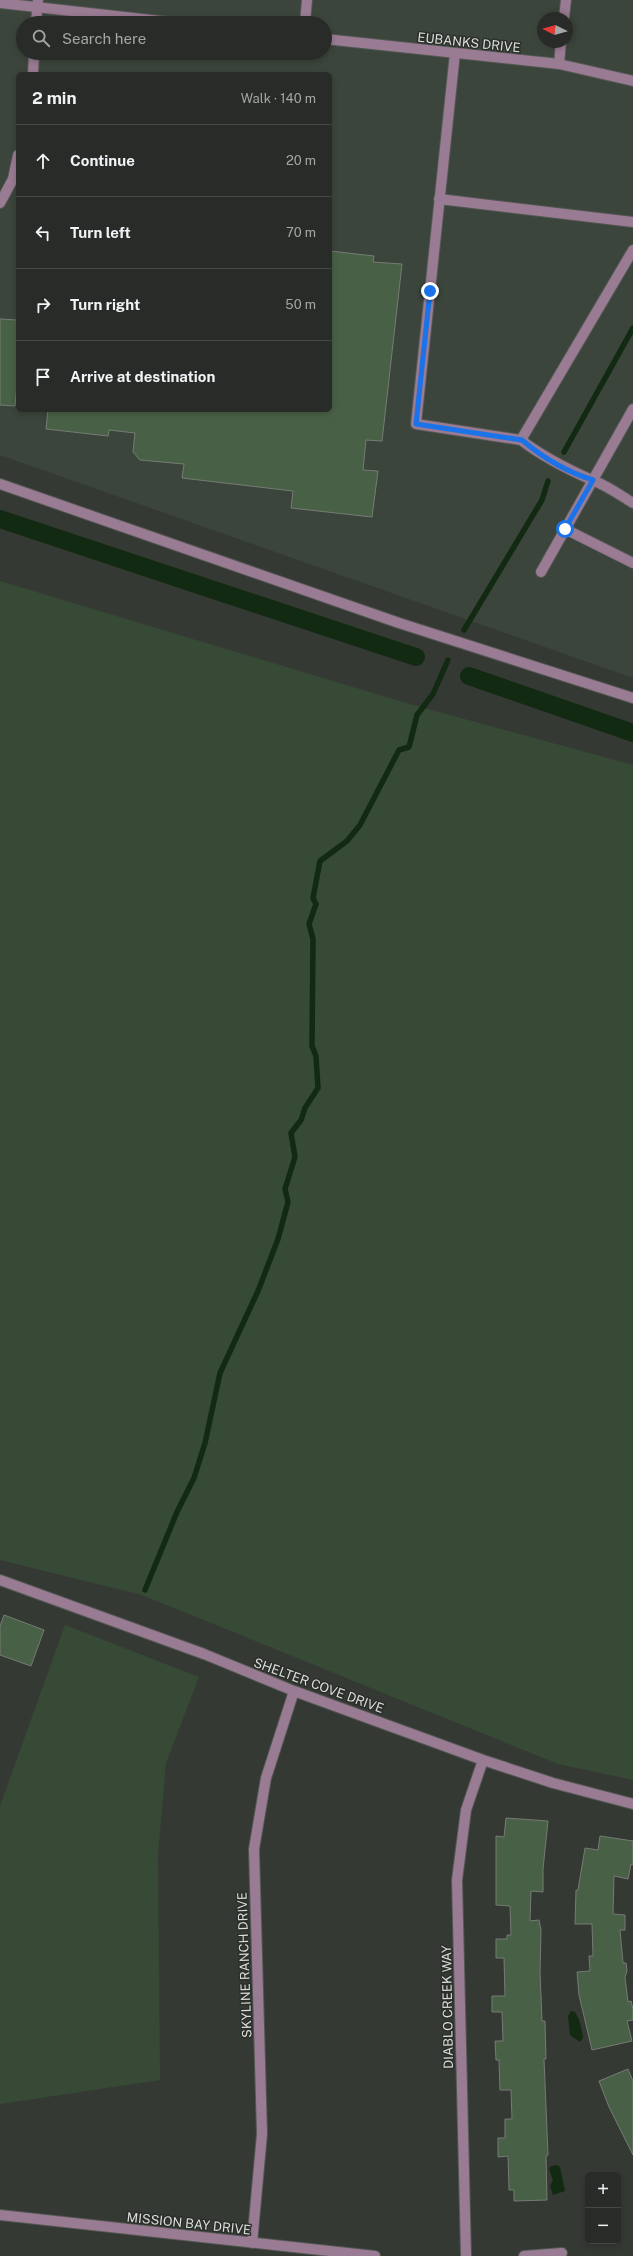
<!DOCTYPE html>
<html lang="en">
<head>
<meta charset="utf-8">
<style>
	:root { --surface:#282b27; --page:#343733; --text:#f1f3f6; --muted:#a5a7a7; --line:#444744 }
	body { margin:0; font-family:"Public Sans",sans-serif; background:var(--page); color:var(--text) }
	.controls { position:absolute; right:12px; bottom:12px; display:grid; overflow:hidden; border-radius:6px; box-shadow:0 2px 6px #0003 }
	.controls button { width:36px; height:36px; display:grid; place-items:center; padding:0; border:0; border-bottom:1px solid var(--line); background:var(--surface); color:var(--text); font:20px sans-serif }
	.compass { position:absolute; left:537px; top:12px; width:36px; height:36px; border-radius:50%; background:var(--surface); box-shadow:0 2px 6px #0003; rotate:276deg }
	.stop { position:absolute; width:12px; height:12px; margin:-9px; border:3px solid #1a73e8; border-radius:50%; background:#fff }
	.stop.end { background:#1a73e8; border-color:#fff; box-shadow:0 1px 4px #0008 }
	.list { margin:0; padding:0; list-style:none }
	h2 { display:flex; justify-content:space-between; align-items:center; height:52px; margin:0; padding:0 16px; font-size:17px }
	h2 small { font-size:13px; font-weight:400; color:var(--muted) }
	.list li { display:grid; grid-template-columns:26px 1fr auto; gap:12px; align-items:center; box-sizing:border-box; height:72px; padding:0 16px; border-top:1px solid var(--line) }
	.list b { display:block; font-size:15px; white-space:nowrap }
	.list em { font-size:13px; font-style:normal; color:var(--muted) }
	.icon { flex:none; width:22px; height:22px; fill:none; stroke:currentColor; stroke-width:2; stroke-linecap:round; stroke-linejoin:round }
	.map { position:relative; flex:none; width:633px; height:2256px; overflow:hidden }
	.search { position:absolute; background:var(--surface); box-shadow:0 2px 6px #0003; left:16px; top:16px; width:316px; height:44px; display:flex; align-items:center; gap:10px; box-sizing:border-box; padding:0 14px; border-radius:22px; color:var(--muted); font-size:15px }
	.panel { position:absolute; background:var(--surface); box-shadow:0 2px 6px #0003; left:16px; top:72px; width:316px; height:340px; border-radius:6px }
	.map>svg:first-child { display:block }
	.built { fill:#3b453b; fill-rule:evenodd }
	.green { fill:#374a36 }
	.water { fill:#132a12 }
	.lines { fill:none; stroke-linecap:round; stroke-linejoin:round }
	.stream { stroke:#132a12; stroke-width:5.5 }
	.canal { stroke:#132a12; stroke-width:18 }
	.building { fill:#486146; stroke:#767b75 }
	.minor-casing { stroke:#535752; stroke-width:12 }
	.minor { stroke:#997b93; stroke-width:10 }
	.route { stroke:#1a73e8; stroke-width:5 }
	.labels { text-anchor:middle; stroke-width:3; stroke-linejoin:round; paint-order:stroke }
	.street-label { font-size:13px; fill:#daddda; stroke:#2b2f2a }
</style>
</head>
<body>
<div class="map">
<svg width="633" height="2256" viewBox="0 0 633 2256">
	<rect width="100%" height="100%" fill="#353934"/>
	<path class="built" d="M0,0H633V678L0,455ZM543,18H567V42H543ZM23,23H325V53H23ZM18,74H330V410H18Z"/>
	<path class="green" d="M0,581L406,703L633,765V1780L558,1764L142,1595L0,1560Z
		M65,1625L199,1677L166,1763L158,1854L160,2080L0,2104V1806Z"/>
	<path class="water" d="M571,2011L575,2012C580,2020 582,2029 583,2038L580,2042L570,2035L568,2016Z
		M557,2165L560,2167L565,2191L553,2195L550,2186L553,2180L549,2169L551,2166Z"/>
	<g class="lines">
		<path class="stream" d="M564,452L633,328
			M464,630L542,500L548,481
			M145,1590L177,1512L194,1478L205,1443L220,1373L258,1291L278,1239L288,1202L285,1189L295,1157L291,1133L301,1120L305,1108L318,1088L316,1056L312,1046L313,939L309,924L316,904L313,898L320,861L347,841L360,825L399,750L409,747L417,715L433,694L448,660"/>
		<path class="canal" d="M0,519L416,657
			M469,676L633,733"/>
	</g>
	<path class="building" d="M330,251L374,256L373,262L402,264L382,441L366,440L363,470L378,471L372,517L291,508L293,491L182,478L184,464L140,460L133,452L135,433L109,430L108,436L46,429L48,410H330Z
		M0,319L17,320L16,324L18,325V375L15,406L0,405Z
		M4,1615L44,1630L31,1666L0,1655V1626Z
		M506,1818L548,1821L543,1869V1892L531,1891L530,1921L539,1920L541,1930L540,1972L542,2021H545L546,2059H544L548,2155L546,2156L547,2200L514,2201V2190H509L508,2156L498,2157V2138H505V2119H512L511,2090H500L499,2060H496L495,2041H503L502,2012H492V1996H505L504,1958H496V1939H507V1935H511L510,1906L496,1905V1836L504,1837Z
		M600,1836L633,1841V1865L631,1864L628,1879L614,1876L613,1914L625,1915V1930H620L623,1963H626L627,1971L625,1977L628,2002L631,2001L633,2009V2020L627,2021L632,2041L592,2050L579,1995L577,1972L590,1971L589,1956H593L592,1924H575L576,1890H578L585,1848L598,1850Z
		M628,2069L633,2081V2155L609,2107L599,2081Z"/>
	<g class="lines">
		<defs>
			<path id="minor" d="M0,3L178,23
				M564,18L566,0
				M36,23L38,0
				M305,23L307,0
				M325,39L559,64L633,81
				M455,53L416,424L521,440C543,457 567,469 592,480C606,485 620,495 633,503
				M559,64L561,42
				M33,74L34,53
				M439,199L633,222
				M0,203L13,179L18,155
				M521,440L633,250
				M0,484L399,623L633,698
				M565,529L633,563
				M541,572L633,409
				M0,1580L204,1654L294,1691L483,1760L553,1783L633,1804
				M0,2215L375,2256
				M252,2243L262,2134L254,1849L266,1778L294,1691
				M466,2256L457,1880L466,1810L483,1760
				M524,2256L562,2253"/>
		</defs>
		<use href="#minor" class="minor-casing"/>
		<use href="#minor" class="minor"/>
	</g>
	<g class="lines">
		<path class="route" d="M430,291L416,424L522,440C542,457 567,472 593,480L565,529"/>
	</g>
	<g class="labels">
		<g class="street-label">
			<text transform="translate(469 42) rotate(6)" y="5">EUBANKS DRIVE</text>
			<text transform="translate(319 1685) rotate(20)" y="5">SHELTER COVE DRIVE</text>
			<text transform="translate(244 1965) rotate(-92)" y="5">SKYLINE RANCH DRIVE</text>
			<text transform="translate(447 2007) rotate(-91)" y="5">DIABLO CREEK WAY</text>
			<text transform="translate(189 2223) rotate(6)" y="5">MISSION BAY DRIVE</text>
		</g>
	</g>
</svg>
<div class="controls">
<button>+</button>
<button>−</button>
</div>
<svg class="compass" viewBox="-18 -18 36 36"><path d="M0-13l5 13h-10z" fill="#e53935"/><path d="M0 13l5-13h-10z" fill="#a5a7a7"/></svg>
<div class="stop" style="left:565px;top:529px"></div>
<div class="stop end" style="left:430px;top:291px"></div>
<div class="search"><svg class="icon" aria-label="search" viewBox="0 0 24 24"><circle cx="10" cy="10" r="6"/><path d="M15 15l6 6"/></svg>Search here</div>
<section class="panel">
<h2>2 min<small>Walk · 140 m</small></h2>
<ul class="list">
<li><svg class="icon" aria-label="ahead" viewBox="0 0 24 24"><path d="M12 20V5M6 11l6-6 6 6"/></svg><div><b>Continue</b></div><em>20 m</em></li>
<li><svg class="icon" aria-label="left" viewBox="0 0 24 24"><path d="M17 20v-9H6M10 6l-5 5 5 5"/></svg><div><b>Turn left</b></div><em>70 m</em></li>
<li><svg class="icon" aria-label="right" viewBox="0 0 24 24"><path d="M7 20v-9h11M14 6l5 5-5 5"/></svg><div><b>Turn right</b></div><em>50 m</em></li>
<li><svg class="icon" aria-label="arrive" viewBox="0 0 24 24"><path d="M6 21V4h12l-3 4 3 4H6"/></svg><div><b>Arrive at destination</b></div></li>
</ul>
</section>
</div>
</body>
</html>
